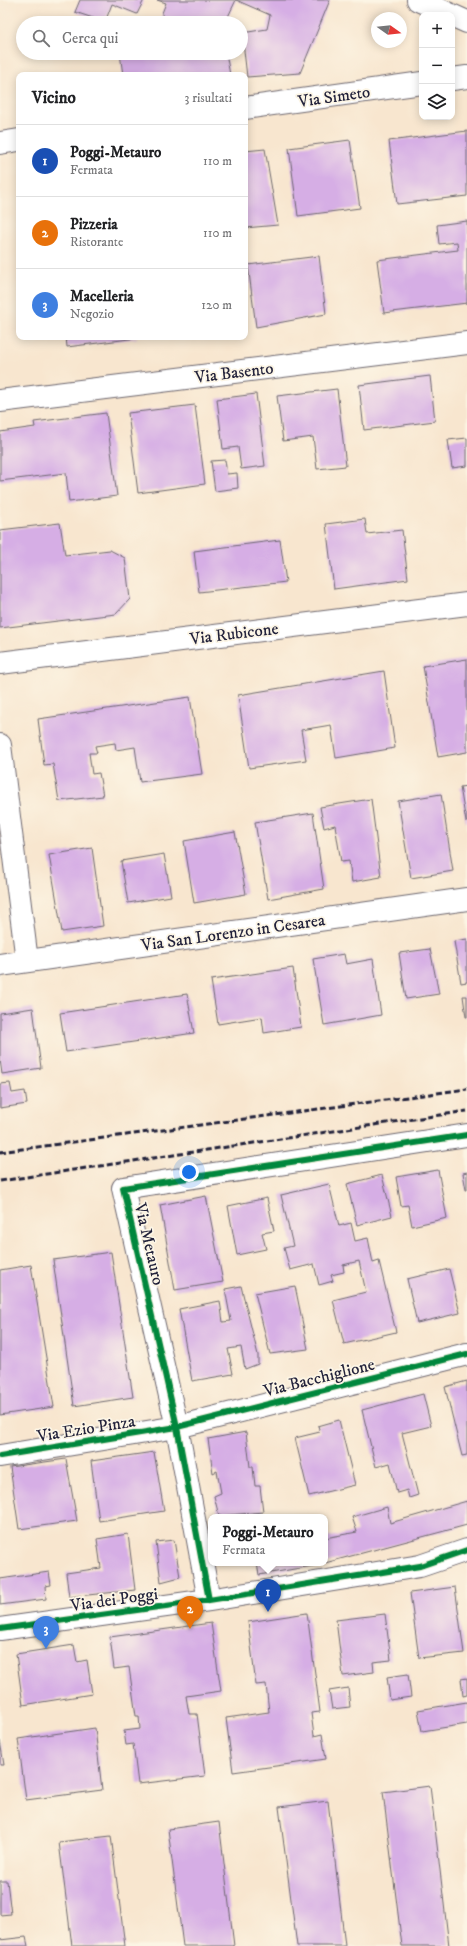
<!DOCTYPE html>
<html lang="it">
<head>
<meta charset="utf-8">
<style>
	:root { --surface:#fff; --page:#f6f6f6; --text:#202124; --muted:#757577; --line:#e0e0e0; --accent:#c8321e }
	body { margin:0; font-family:"IM FELL DW Pica",serif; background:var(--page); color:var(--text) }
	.controls { position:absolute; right:12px; top:12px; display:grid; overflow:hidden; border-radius:8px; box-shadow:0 2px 10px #0003 }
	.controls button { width:36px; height:36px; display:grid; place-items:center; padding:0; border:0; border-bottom:1px solid var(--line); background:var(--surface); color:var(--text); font:20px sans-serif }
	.compass { position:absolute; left:371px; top:12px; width:36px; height:36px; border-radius:50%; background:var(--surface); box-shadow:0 2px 10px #0003; rotate:105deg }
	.you { position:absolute; left:189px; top:1172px; width:14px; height:14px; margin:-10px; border:3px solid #fff; border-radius:50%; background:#1a73e8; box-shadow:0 0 0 6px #1a73e833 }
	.badge { display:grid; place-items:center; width:26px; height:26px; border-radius:50%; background:var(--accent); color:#fff; font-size:13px; font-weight:700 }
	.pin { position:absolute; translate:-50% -33px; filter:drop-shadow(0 1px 2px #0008) }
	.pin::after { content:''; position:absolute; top:21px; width:14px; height:12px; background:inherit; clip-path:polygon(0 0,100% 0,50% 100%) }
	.popup { position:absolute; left:208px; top:1514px; width:120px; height:52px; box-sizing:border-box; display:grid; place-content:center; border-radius:8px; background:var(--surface); filter:drop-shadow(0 1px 3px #0005); font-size:13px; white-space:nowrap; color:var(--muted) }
	.popup b { font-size:15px; color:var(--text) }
	.popup::after { content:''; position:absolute; left:50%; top:100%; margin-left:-8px; border:8px solid transparent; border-top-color:var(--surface) }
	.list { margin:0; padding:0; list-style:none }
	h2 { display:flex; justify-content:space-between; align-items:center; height:52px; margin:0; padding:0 16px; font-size:17px }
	h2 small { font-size:13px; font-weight:400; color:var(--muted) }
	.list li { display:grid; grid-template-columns:26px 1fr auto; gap:12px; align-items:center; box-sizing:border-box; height:72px; padding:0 16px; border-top:1px solid var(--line) }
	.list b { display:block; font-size:15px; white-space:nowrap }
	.list p { margin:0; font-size:13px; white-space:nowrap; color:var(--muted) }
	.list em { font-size:13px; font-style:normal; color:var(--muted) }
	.icon { flex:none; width:22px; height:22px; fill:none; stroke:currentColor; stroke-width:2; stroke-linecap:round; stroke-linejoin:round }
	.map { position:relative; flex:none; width:467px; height:1946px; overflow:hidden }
	.search { position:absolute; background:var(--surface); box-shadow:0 2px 10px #0003; left:16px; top:16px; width:232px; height:44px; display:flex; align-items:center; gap:10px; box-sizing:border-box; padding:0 14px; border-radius:22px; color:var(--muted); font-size:15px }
	.panel { position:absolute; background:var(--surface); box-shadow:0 2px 10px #0003; left:16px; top:72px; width:232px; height:268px; border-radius:8px }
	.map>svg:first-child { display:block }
	.building { fill:#d6aee5 }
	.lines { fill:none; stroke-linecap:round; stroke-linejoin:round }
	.street-casing { stroke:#6d676f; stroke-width:24 }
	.secondary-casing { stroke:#6d676f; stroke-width:24 }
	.street { stroke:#fff; stroke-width:22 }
	.secondary { stroke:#fff; stroke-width:22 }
	.rail { stroke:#22223b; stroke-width:3; stroke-dasharray:6 3; stroke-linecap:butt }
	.cycleway-casing { stroke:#fcf5e5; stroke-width:8 }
	.cycleway { stroke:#00873e; stroke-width:6 }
	.labels { text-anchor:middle; stroke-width:3.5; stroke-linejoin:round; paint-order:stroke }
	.street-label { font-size:17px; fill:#22223b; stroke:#fcf5e5 }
</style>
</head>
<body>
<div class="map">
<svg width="467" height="1946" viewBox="0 0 467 1946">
	<rect width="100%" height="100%" fill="#fcf5e5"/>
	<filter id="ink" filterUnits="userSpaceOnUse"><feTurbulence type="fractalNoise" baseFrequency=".025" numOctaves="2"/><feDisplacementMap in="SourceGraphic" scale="8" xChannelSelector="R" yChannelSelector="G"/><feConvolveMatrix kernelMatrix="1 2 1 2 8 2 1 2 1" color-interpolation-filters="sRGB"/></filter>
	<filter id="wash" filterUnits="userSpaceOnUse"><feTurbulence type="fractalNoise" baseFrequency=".012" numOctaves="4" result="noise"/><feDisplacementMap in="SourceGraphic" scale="16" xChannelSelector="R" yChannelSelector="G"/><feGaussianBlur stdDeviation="0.9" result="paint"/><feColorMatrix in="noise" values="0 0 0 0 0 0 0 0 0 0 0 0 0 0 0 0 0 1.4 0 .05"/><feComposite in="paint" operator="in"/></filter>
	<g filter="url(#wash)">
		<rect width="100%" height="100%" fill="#f8e6cf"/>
		<g id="blocks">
			<path class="building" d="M80,0H144L137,14L112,4L105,22L75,12Z
				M157,0H330L300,73L247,77L242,33L267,29L270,15L236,0L225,23H163L162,13L166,3Z
				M120,53H226L230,75H123Z
				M467,131V196L397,204L389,141Z
				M350,140L360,208L298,216L289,148Z
				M265,149L278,225L245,228V151Z
				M467,221V303L384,313L377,260L458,250L457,242L439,244L437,225Z
				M319,256L326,314L256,327L248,265Z
				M66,337H137V338L67,347Z
				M430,376L435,421L364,430L359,385Z
				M337,389L346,466L317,469L313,437L283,441L277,396Z
				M256,394L265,466L241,469L238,447L223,449L217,399Z
				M195,405L205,484L138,493L128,413Z
				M106,413L117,496L69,502L66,473L0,481V432L35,427L34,422Z
				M467,438V466L452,468L448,440Z
				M225,460L227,474L237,473L238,488L215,491L211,461Z
				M365,519L367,534L402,530L408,579L334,589L326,524Z
				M60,523L65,555L110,550L125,558L130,599L116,614L0,628V530Z
				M280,540L286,582L199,592L194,551Z
				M467,659V752L438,757L423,666Z
				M384,671L395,748L336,758L331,725L301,730L306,760L249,768L238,695Z
				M190,697L202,774L140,782L135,747L116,750L115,743L95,746L97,753H89L92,774L99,773L103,796L59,801L53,764L44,765L38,719Z
				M467,786V822H466L460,787Z
				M441,794L453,871L411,878L398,801Z
				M371,799L381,877L352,882L349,861L341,862L335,825L324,828L320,807Z
				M313,813L324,889L268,899L255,822Z
				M235,832L246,894L194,903L184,841Z
				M92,848L103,926L62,932L49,855Z
				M164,854L171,896L128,903L121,861Z
				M467,939V982L461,983L454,941Z
				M430,949L439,994L406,999L399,953Z
				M344,954L346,964L373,959L381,1015L324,1025L313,959Z
				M293,968L301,1027L264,1033L262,1017L218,1024L211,980Z
				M187,994L194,1033L66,1052L60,1013Z
				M463,996H467V1017H466Z
				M33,1008L41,1068L2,1074L0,1060V1013Z
				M10,1083L12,1093L25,1091L27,1104L0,1108V1084Z
				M438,1170L447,1218L412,1226L408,1205L401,1206L396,1177Z
				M467,1172V1190H466L463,1173Z
				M382,1175L392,1216L357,1225L347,1184Z
				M329,1184L339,1226L351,1223L355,1241L368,1238L373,1263L379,1261L396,1332L344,1344L333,1300L366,1292L359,1261L343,1265L344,1272L331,1275L333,1281L319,1285L314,1264L290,1270L284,1248L293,1246L281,1195Z
				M206,1196L223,1282L175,1290L160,1205Z
				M267,1198L274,1231L262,1233L266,1249L237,1255L228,1206Z
				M111,1252L133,1397L74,1406L53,1260Z
				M31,1265L54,1407L0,1415V1270Z
				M449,1269L460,1313L417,1323L407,1279Z
				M241,1286L258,1355V1364L245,1369L241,1347L228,1349L233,1374L192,1381L179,1309L220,1301L223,1322L231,1321L225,1289Z
				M295,1286L308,1349L270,1354L255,1293Z
				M467,1381V1455L462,1456L445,1387Z
				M423,1394L431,1426L402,1433L418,1495L409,1498L407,1490L397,1493L390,1463L376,1467L362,1410Z
				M339,1420L355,1485L309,1496L295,1438L320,1432L318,1426Z
				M246,1432L250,1467H253L255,1486H260L263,1512L219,1516L214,1496L221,1493L217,1471L213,1473L208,1439Z
				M154,1452L164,1511L99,1521L91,1461Z
				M66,1459L77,1521L19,1529L10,1467Z
				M467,1501V1525L325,1563V1538L357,1532L352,1517L387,1507L390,1523Z
				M128,1534L135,1590L69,1597L66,1573L101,1568L97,1539Z
				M174,1540L180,1577L161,1582L156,1542Z
				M257,1563H324V1564L259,1575Z
				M49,1572L51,1585L45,1586L46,1599L0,1605V1579Z
				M455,1587L464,1653L419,1658L410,1593Z
				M307,1613L320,1712L311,1713L314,1736L322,1734L326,1759L233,1772L226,1718L269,1712L266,1684L256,1685L248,1622Z
				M385,1614L391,1660L373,1662L374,1672L343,1676L336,1620Z
				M211,1623L221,1691L186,1696L189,1714H197L205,1776L138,1784L133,1744L126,1745L124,1731L140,1729L139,1716H136L129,1667L114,1669L110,1637Z
				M74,1645L77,1662L87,1660L92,1694L23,1705L16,1654Z
				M408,1674L411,1697L390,1700L387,1677Z
				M467,1678V1695L463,1696L461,1679Z
				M348,1688L350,1707L332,1709L329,1691Z
				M467,1702V1724L422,1731L418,1710Z
				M95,1728L102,1790L26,1800L18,1739Z
				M0,1741L4,1765H0Z
				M430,1786L449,1946H402L383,1792Z
				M328,1801L345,1946H297L279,1807Z
				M219,1822L234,1946H183L168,1829Z
				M111,1836L125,1946H72L59,1842Z
				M0,1881H7L11,1914L0,1915Z
				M26,1937L28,1946H0V1940Z"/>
		</g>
	</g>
	<g filter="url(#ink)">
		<use href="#blocks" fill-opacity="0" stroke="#6d676f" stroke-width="1"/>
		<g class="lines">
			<defs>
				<path id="street" d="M452,79L467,77
					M245,108L422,83
					M0,143L19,140
					M0,401L467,343
					M0,663L467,604
					M0,745L27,961
					M0,965L467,899
					M0,1456L177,1427L467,1354
					M209,1600L177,1427L123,1188L467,1135
					M0,1629L209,1600L420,1566L467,1550"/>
				<path id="secondary" d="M418,0L467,22"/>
			</defs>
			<use href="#street" class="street-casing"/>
			<use href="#secondary" class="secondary-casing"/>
			<use href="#street" class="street"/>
			<use href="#secondary" class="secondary"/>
			<path class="rail" d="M0,1152L467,1089
				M0,1181L467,1111"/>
			<defs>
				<path id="cycleway" d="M0,1456L177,1427L467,1354
					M209,1600L177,1427L123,1188L467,1135
					M0,1629L209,1600L420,1566L467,1550"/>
			</defs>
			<use href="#cycleway" class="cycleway-casing"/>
			<use href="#cycleway" class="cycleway"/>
		</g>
	</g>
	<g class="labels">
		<g class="street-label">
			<text transform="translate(334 96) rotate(-8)" y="6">Via Simeto</text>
			<text transform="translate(234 372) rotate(-7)" y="6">Via Basento</text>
			<text transform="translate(234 633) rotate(-7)" y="6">Via Rubicone</text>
			<text transform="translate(233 932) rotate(-8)" y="6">Via San Lorenzo in Cesarea</text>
			<text transform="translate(150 1244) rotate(77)" y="6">Via Metauro</text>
			<text transform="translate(319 1377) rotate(-14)" y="6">Via Bacchiglione</text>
			<text transform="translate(86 1428) rotate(-9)" y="6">Via Ezio Pinza</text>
			<text transform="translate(114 1599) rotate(-8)" y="6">Via dei Poggi</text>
		</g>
	</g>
</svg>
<div class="controls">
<button>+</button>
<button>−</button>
<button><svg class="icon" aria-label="layers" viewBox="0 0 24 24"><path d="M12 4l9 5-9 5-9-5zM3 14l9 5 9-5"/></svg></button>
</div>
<svg class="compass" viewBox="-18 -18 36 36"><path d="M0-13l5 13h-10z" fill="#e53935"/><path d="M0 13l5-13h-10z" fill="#757577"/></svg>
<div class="you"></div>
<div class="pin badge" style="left:268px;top:1612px;background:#1a4fb4">1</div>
<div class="popup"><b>Poggi-Metauro</b>Fermata</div>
<div class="pin badge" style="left:190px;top:1629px;background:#e8710a">2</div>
<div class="pin badge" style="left:46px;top:1649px;background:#3f7fe0">3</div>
<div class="search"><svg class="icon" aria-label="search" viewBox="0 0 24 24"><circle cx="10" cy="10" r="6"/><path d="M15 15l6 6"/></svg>Cerca qui</div>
<section class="panel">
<h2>Vicino<small>3 risultati</small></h2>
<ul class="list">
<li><span class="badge" style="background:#1a4fb4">1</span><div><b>Poggi-Metauro</b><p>Fermata</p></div><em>110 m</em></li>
<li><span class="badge" style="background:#e8710a">2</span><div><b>Pizzeria</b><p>Ristorante</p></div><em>110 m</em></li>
<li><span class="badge" style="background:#3f7fe0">3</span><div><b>Macelleria</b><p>Negozio</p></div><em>120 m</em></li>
</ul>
</section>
</div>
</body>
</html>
